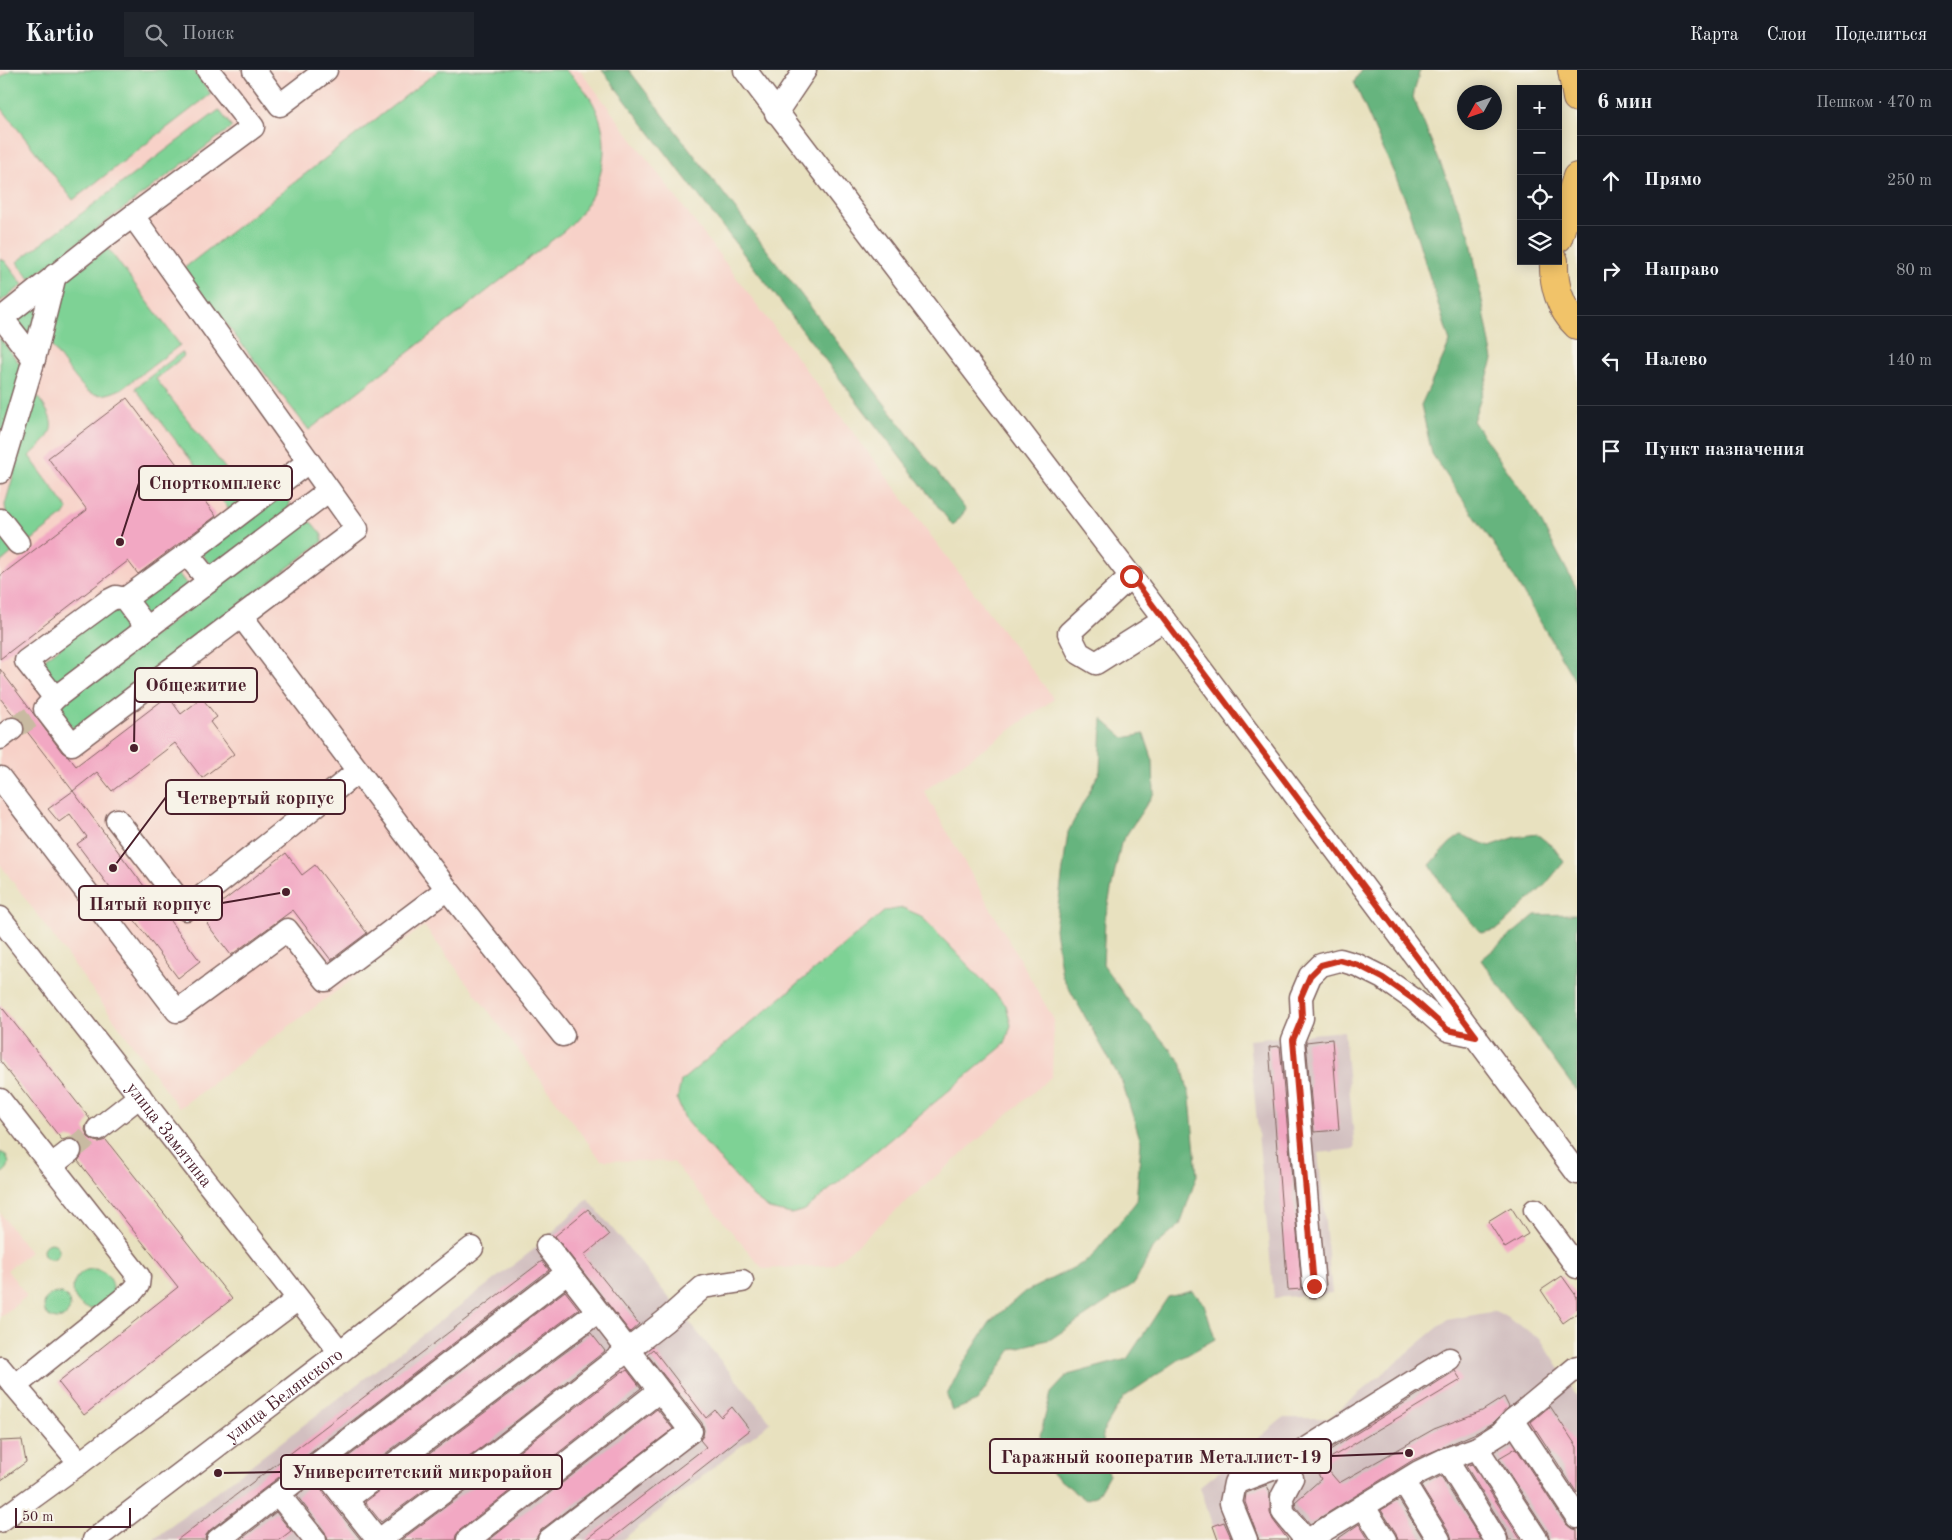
<!DOCTYPE html>
<html lang="ru">
<head>
<meta charset="utf-8">
<style>
	:root { --surface:#171b24; --page:#20242c; --text:#f1f3f6; --muted:#9ea1a6; --line:#363941 }
	body { margin:0; font-family:"Old Standard TT",serif; background:var(--page); color:var(--text) }
	.controls { position:absolute; right:15px; top:15px; display:grid; overflow:hidden; border-radius:0px; box-shadow:0 2px 12px #0003 }
	.controls button { width:45px; height:45px; display:grid; place-items:center; padding:0; border:0; border-bottom:1px solid var(--line); background:var(--surface); color:var(--text); font:25px sans-serif }
	.compass { position:absolute; left:1457px; top:15px; width:45px; height:45px; border-radius:50%; background:var(--surface); box-shadow:0 2px 12px #0003; rotate:230deg }
	.scale { position:absolute; left:15px; bottom:12px; width:116px; box-sizing:border-box; padding-left:5px; border:2px solid #4a1f2b; border-top:0; font-size:14px; line-height:18px; white-space:nowrap; color:#4a1f2b; -webkit-text-stroke:4px #f7f3e8; paint-order:stroke }
	.stop { position:absolute; width:15px; height:15px; margin:-11px; border:4px solid #c8321e; border-radius:50%; background:#fff }
	.stop.end { background:#c8321e; border-color:#fff; box-shadow:0 1px 5px #0008 }
	.list { margin:0; padding:0; list-style:none }
	h2 { display:flex; justify-content:space-between; align-items:center; height:65px; margin:0; padding:0 20px; font-size:21px }
	h2 small { font-size:16px; font-weight:400; color:var(--muted) }
	.list li { display:grid; grid-template-columns:32px 1fr auto; gap:15px; align-items:center; box-sizing:border-box; height:90px; padding:0 20px; border-top:1px solid var(--line) }
	.list b { display:block; font-size:19px; white-space:nowrap }
	.list em { font-size:16px; font-style:normal; color:var(--muted) }
	.icon { flex:none; width:28px; height:28px; fill:none; stroke:currentColor; stroke-width:2; stroke-linecap:round; stroke-linejoin:round }
	.map { position:relative; flex:none; width:1577px; height:1470px; overflow:hidden }
	header { display:flex; align-items:center; gap:30px; box-sizing:border-box; height:70px; padding:0 25px; background:var(--surface); border-bottom:1px solid var(--line) }
	header strong { font-size:24px }
	nav { display:flex; gap:28px; margin-inline-start:auto; font-size:18px }
	.search { width:350px; height:45px; background:var(--page); display:flex; align-items:center; gap:12px; box-sizing:border-box; padding:0 18px; border-radius:0px; color:var(--muted); font-size:19px }
	main { display:flex }
	aside { flex:1; background:var(--surface) }
	.map>svg:first-child { display:block }
	.built { fill:#f7d1c8 }
	.industrial { fill:#d2bfc0 }
	.green { fill:#7ed295; stroke:#647860 }
	.forest { fill:#66b47e; stroke:#586a54 }
	.building { fill:#f2a8c3 }
	.lines { fill:none; stroke-linecap:round; stroke-linejoin:round }
	.minor-tunnel { stroke:#c8baa1; stroke-width:22; stroke-dasharray:22 11; stroke-linecap:butt }
	.minor-casing { stroke:#81635f; stroke-width:25 }
	.major-casing { stroke:#81635f; stroke-width:30 }
	.minor { stroke:#fff; stroke-width:22 }
	.major { stroke:#f1c369; stroke-width:28 }
	.route { stroke:#c8321e; stroke-width:6 }
	.labels { text-anchor:middle; stroke-width:4.5; stroke-linejoin:round; paint-order:stroke }
	.street-label { font-size:18px; fill:#4a1f2b; stroke:#f7f3e8 }
	.leader { fill:none; stroke:#4a1f2b; stroke-width:2 }
	.callout-dot { fill:#4a1f2b; stroke:#f7f3e8; stroke-width:2 }
	.callout { fill:#f7f3e8; stroke:#4a1f2b; stroke-width:2 }
	.callout-label { font-size:19px; text-anchor:middle; font-weight:bold; fill:#4a1f2b }
</style>
</head>
<body>
<header>
<strong>Kartio</strong>
<div class="search"><svg class="icon" aria-label="search" viewBox="0 0 24 24"><circle cx="10" cy="10" r="6"/><path d="M15 15l6 6"/></svg>Поиск</div>
<nav><a>Карта</a><a>Слои</a><a>Поделиться</a></nav>
</header>
<main>
<div class="map">
<svg width="1577" height="1470" viewBox="0 0 1577 1470">
	<rect width="100%" height="100%" fill="#f7f3e8"/>
	<filter id="ink" filterUnits="userSpaceOnUse"><feTurbulence type="fractalNoise" baseFrequency=".02" numOctaves="2"/><feDisplacementMap in="SourceGraphic" scale="10" xChannelSelector="R" yChannelSelector="G"/><feConvolveMatrix kernelMatrix="1 2 1 2 8 2 1 2 1" color-interpolation-filters="sRGB"/></filter>
	<filter id="wash" filterUnits="userSpaceOnUse"><feTurbulence type="fractalNoise" baseFrequency=".0096" numOctaves="4" result="noise"/><feDisplacementMap in="SourceGraphic" scale="20" xChannelSelector="R" yChannelSelector="G"/><feGaussianBlur stdDeviation="1.12" result="paint"/><feColorMatrix in="noise" values="0 0 0 0 0 0 0 0 0 0 0 0 0 0 0 0 0 1.4 0 .05"/><feComposite in="paint" operator="in"/></filter>
	<g filter="url(#wash)">
		<rect width="100%" height="100%" fill="#e8e1bf"/>
		<path class="built" d="M0,0H580L1054,629L924,721L1054,950L1052,1006L833,1195L763,1199L673,1092L601,1090L424,856L179,1038L0,794Z
			M0,1143L30,1182L7,1200L27,1226L0,1247Z"/>
		<path class="industrial" d="M1344,961L1355,1079L1318,1083L1332,1223L1274,1228L1249,970Z
			M588,1129L771,1352L622,1470H153L533,1180Z
			M1496,1241L1540,1268L1577,1326V1470H1217L1200,1417L1283,1348H1329L1447,1250Z"/>
		<path class="green" d="M11,0H193L211,24L73,130L0,36V8Z
			M439,0H565C620,44 614,115 565,160L309,360L183,199Z
			M219,40L232,57L30,209L17,192Z
			M107,179L110,181L180,275L123,318C112,323 100,328 89,322C81,318 54,279 47,270L60,214Z
			M0,189L5,191L23,215L0,232Z
			M41,228L33,271L16,249Z
			M0,268L26,302L0,397Z
			M182,282L184,286L156,309L245,424L271,404L276,409L232,443L135,318Z
			M36,325C58,353 57,363 29,386L68,439L65,444L28,473L6,442L5,435Z
			M285,416C292,426 291,432 287,443L213,498L199,481Z
			M306,451L312,453L322,465V472L74,660L57,638Z
			M0,461L15,480L0,493Z
			M175,499L188,516L146,549L133,532Z
			M118,534L136,556L56,621L38,594Z
			M903,838L921,846L1006,935L1011,955L1005,974L805,1140L791,1144L769,1139L753,1127L686,1051L677,1030L681,1011L885,841Z
			M0,1082L6,1085C11,1093 9,1100 0,1104Z
			M43 1181a8 8 0 1 1 16 0a8 8 0 1 1-16 0Z
			M73 1219a20 20 0 1 1 40 0a20 20 0 1 1-40 0Z
			M44 1236a13 13 0 1 1 26 0a13 13 0 1 1-26 0Z"/>
		<path class="forest" d="M602,0H629L966,440L953,456Z
			M1361,0H1421L1419,3L1413,27L1470,166L1493,290L1473,351L1534,439L1577,519V614L1499,482L1432,384L1421,335L1450,272L1406,131L1354,12Z
			M1102,649L1124,668L1144,664L1153,691L1154,723L1121,773L1105,849L1103,895L1130,933L1181,992L1190,1028L1197,1105L1180,1155L1152,1179L1135,1213L1051,1269L1012,1279L977,1331L952,1341L947,1325L961,1297L990,1252L1023,1223L1089,1190L1136,1132L1141,1072L1122,1012L1062,906L1055,859L1068,762L1100,701Z
			M1537,764L1554,778L1564,792L1545,815L1498,859L1481,863L1451,829L1430,795L1450,773L1461,765L1490,776L1516,767Z
			M1577,844V1022L1481,890L1535,845Z
			M1193,1221L1204,1234L1215,1269L1180,1289L1124,1327L1102,1363L1109,1404L1097,1425L1086,1430L1051,1403L1040,1366L1051,1323L1068,1305L1127,1289L1168,1227Z"/>
		<g id="blocks">
			<path class="building" d="M127,328L216,446L138,504L128,491L0,589V506L87,440L48,388Z
				M0,599L62,682L68,686L76,696L168,626L181,644L202,628L217,647L210,652L234,684L202,708L175,673L112,721L97,702L73,721L25,659L22,651L15,647L0,628Z
				M73,721L200,891L178,908L124,836L117,841L107,827L113,822L77,774L87,767L70,744L59,752L48,739Z
				M286,783L302,805L315,795L367,863L331,890L293,840L231,885L207,854L213,848L209,842Z
				M0,935L90,1049L86,1055L85,1060L88,1067L94,1071L99,1072L106,1070L232,1229L84,1345L58,1312L178,1217L78,1091L82,1085L83,1080L80,1073L74,1069L69,1068L62,1070L0,991Z
				M1332,969L1339,1060L1314,1062L1306,972Z
				M1280,976L1302,1219L1288,1220L1269,977Z
				M1511,1137L1528,1164L1505,1178L1488,1151Z
				M588,1139L609,1165L584,1185L639,1254L630,1262L555,1166Z
				M542,1191L549,1200L210,1460L206,1465L205,1470H177Z
				M1562,1206L1577,1227V1243L1563,1253L1541,1220Z
				M565,1221L579,1239L349,1411L336,1396Z
				M591,1263L605,1281L492,1370L381,1452L365,1432Z
				M653,1279L706,1348L715,1340L721,1347L732,1337L750,1360L610,1470H585L706,1377L700,1370L703,1366L704,1360L702,1353L647,1284Z
				M627,1300L641,1318L460,1460L456,1465L455,1470H401L508,1390L623,1301L624,1302Z
				M1455,1301L1461,1310L1322,1393L1339,1413L1434,1359L1482,1341L1504,1327L1509,1337L1493,1353L1476,1363L1413,1390L1310,1454L1296,1437L1295,1432L1321,1409L1311,1392Z
				M1550,1336L1577,1377V1423L1531,1352Z
				M657,1339L673,1359L541,1460L536,1468L534,1470H489Z
				M22,1370L26,1392L0,1411V1371Z
				M1516,1378L1566,1454L1571,1458L1577,1460V1470H1550L1548,1463L1499,1388Z
				M1472,1394L1521,1470H1509L1507,1463L1466,1396Z
				M1441,1406L1481,1470H1452L1450,1463L1421,1416Z
				M315,1412L361,1470H328L325,1462L297,1426Z
				M1267,1415L1270,1423V1443L1273,1450L1288,1470H1259L1245,1432L1246,1423Z
				M1399,1430L1424,1470H1398L1396,1463L1381,1440Z
				M276,1442L291,1461L279,1470H240Z
				M1224,1452L1232,1470H1218L1213,1456Z
				M1359,1454L1369,1470H1336Z"/>
		</g>
	</g>
	<g filter="url(#ink)">
		<use href="#blocks" fill-opacity="0" stroke="#81635f" stroke-width="1"/>
		<g class="lines">
			<path class="minor-tunnel" d="M12,659L45,639
				M70,1081L98,1059"/>
			<defs>
				<g id="minor">
					<path d="M254,0L280,35L326,0"/>
					<path d="M745,0L1177,567L1577,1103"/>
					<path d="M776,43L805,0"/>
					<path d="M133,146L357,459L72,674L45,639L55,628L328,421"/>
					<path d="M34,289L2,248L103,168L253,57L208,0"/>
					<path d="M0,402L34,289L55,205"/>
					<path d="M0,450L18,473"/>
					<path d="M1131,506L1069,563L1079,583L1096,593L1164,550"/>
					<path d="M209,511L187,484L308,392"/>
					<path d="M125,529L187,484"/>
					<path d="M242,547L447,819L563,965"/>
					<path d="M55,628L26,591L108,531L116,527L125,529L147,558"/>
					<path d="M0,668L12,659"/>
					<path d="M0,708L177,941L287,860L326,910L447,819"/>
					<path d="M117,750L186,839L281,764L358,701"/>
					<path id="s1" d="M0,848L340,1282"/>
					<path d="M0,1030L139,1207L138,1215L133,1221L15,1316L80,1393"/>
					<path d="M98,1059L140,1026"/>
					<path d="M52,1095L70,1081"/>
					<path d="M1535,1140L1577,1197"/>
					<path d="M547,1176L691,1361L549,1470"/>
					<path d="M1314,1216L1293,970L1302,948L1301,927L1310,906L1321,895L1340,890L1357,895L1383,908L1413,929L1448,960L1476,966"/>
					<path d="M0,1298L15,1316"/>
					<path d="M1513,1350L1577,1447"/>
					<path d="M1477,1378L1537,1470"/>
					<path d="M1446,1389L1496,1470"/>
					<path d="M318,1394L378,1470"/>
					<path d="M1283,1395L1292,1408L1282,1427L1283,1442L1306,1470"/>
					<path d="M1404,1413L1439,1470"/>
					<path d="M278,1424L315,1470"/>
					<path d="M347,1429L597,1242"/>
					<path d="M1363,1436L1385,1470"/>
					<path d="M0,1451L80,1393L298,1229"/>
					<path id="s2" d="M94,1470L340,1282L472,1178"/>
					<path d="M218,1470L567,1203"/>
					<path d="M379,1470L500,1380L665,1251L703,1217L742,1211"/>
					<path d="M468,1470L659,1321"/>
					<path d="M1246,1470L1231,1433L1235,1413L1283,1395L1306,1379L1449,1289"/>
					<path d="M1308,1470L1419,1402L1446,1389L1477,1378L1501,1363L1513,1350L1577,1297"/>
				</g>
				<path id="major" d="M1572,0L1577,28
					M1558,168L1577,107
					M1554,191C1553,214 1560,239 1577,255"/>
			</defs>
			<use href="#minor" class="minor-casing"/>
			<use href="#major" class="major-casing"/>
			<use href="#minor" class="minor"/>
			<use href="#major" class="major"/>
		</g>
	</g>
	<g class="lines" filter="url(#ink)">
		<path class="route" d="M1131,506L1476,966L1448,960L1413,929L1383,908L1358,895L1340,890L1321,895L1310,906L1301,927L1302,948L1293,970L1314,1216"/>
	</g>
	<g class="labels">
		<g class="street-label">
			<text dy="6" stroke="none"><textPath href="#s1" startOffset="275">улица Замятина</textPath></text>
			<text dy="6" stroke="none"><textPath href="#s2" startOffset="239">улица Белянского</textPath></text>
		</g>
	</g>
	<path class="leader" d="M120 472L139 413M134 678L135 615M113 798L166 727M286 822L222 833M1409 1383L1331 1386M218 1403L281 1402"/>
	<g class="callout-dot">
		<circle cx="120" cy="472" r="5"/>
		<circle cx="134" cy="678" r="5"/>
		<circle cx="113" cy="798" r="5"/>
		<circle cx="286" cy="822" r="5"/>
		<circle cx="1409" cy="1383" r="5"/>
		<circle cx="218" cy="1403" r="5"/>
	</g>
	<g class="callout">
		<rect x="139" y="396" width="153" height="34" rx="5"/>
		<rect x="135" y="598" width="122" height="34" rx="5"/>
		<rect x="166" y="710" width="179" height="34" rx="5"/>
		<rect x="79" y="816" width="143" height="34" rx="5"/>
		<rect x="990" y="1369" width="341" height="34" rx="5"/>
		<rect x="281" y="1385" width="281" height="34" rx="5"/>
	</g>
	<g class="callout-label">
		<text x="215" y="419">Спорткомплекс</text>
		<text x="196" y="621">Общежитие</text>
		<text x="255" y="734">Четвертый корпус</text>
		<text x="150" y="840">Пятый корпус</text>
		<text x="1161" y="1393">Гаражный кооператив Металлист-19</text>
		<text x="422" y="1408">Университетский микрорайон</text>
	</g>
</svg>
<div class="controls">
<button>+</button>
<button>−</button>
<button><svg class="icon" aria-label="locate" viewBox="0 0 24 24"><circle cx="12" cy="12" r="6"/><path d="M12 2v4M12 18v4M2 12h4M18 12h4"/></svg></button>
<button><svg class="icon" aria-label="layers" viewBox="0 0 24 24"><path d="M12 4l9 5-9 5-9-5zM3 14l9 5 9-5"/></svg></button>
</div>
<svg class="compass" viewBox="-18 -18 36 36"><path d="M0-13l5 13h-10z" fill="#e53935"/><path d="M0 13l5-13h-10z" fill="#9ea1a6"/></svg>
<div class="scale">50 m</div>
<div class="stop" style="left:1131px;top:506px"></div>
<div class="stop end" style="left:1314px;top:1216px"></div>
</div>
<aside>
<h2>6 мин<small>Пешком · 470 m</small></h2>
<ul class="list">
<li><svg class="icon" aria-label="ahead" viewBox="0 0 24 24"><path d="M12 20V5M6 11l6-6 6 6"/></svg><div><b>Прямо</b></div><em>250 m</em></li>
<li><svg class="icon" aria-label="right" viewBox="0 0 24 24"><path d="M7 20v-9h11M14 6l5 5-5 5"/></svg><div><b>Направо</b></div><em>80 m</em></li>
<li><svg class="icon" aria-label="left" viewBox="0 0 24 24"><path d="M17 20v-9H6M10 6l-5 5 5 5"/></svg><div><b>Налево</b></div><em>140 m</em></li>
<li><svg class="icon" aria-label="arrive" viewBox="0 0 24 24"><path d="M6 21V4h12l-3 4 3 4H6"/></svg><div><b>Пункт назначения</b></div></li>
</ul>
</aside>
</main>
</body>
</html>
